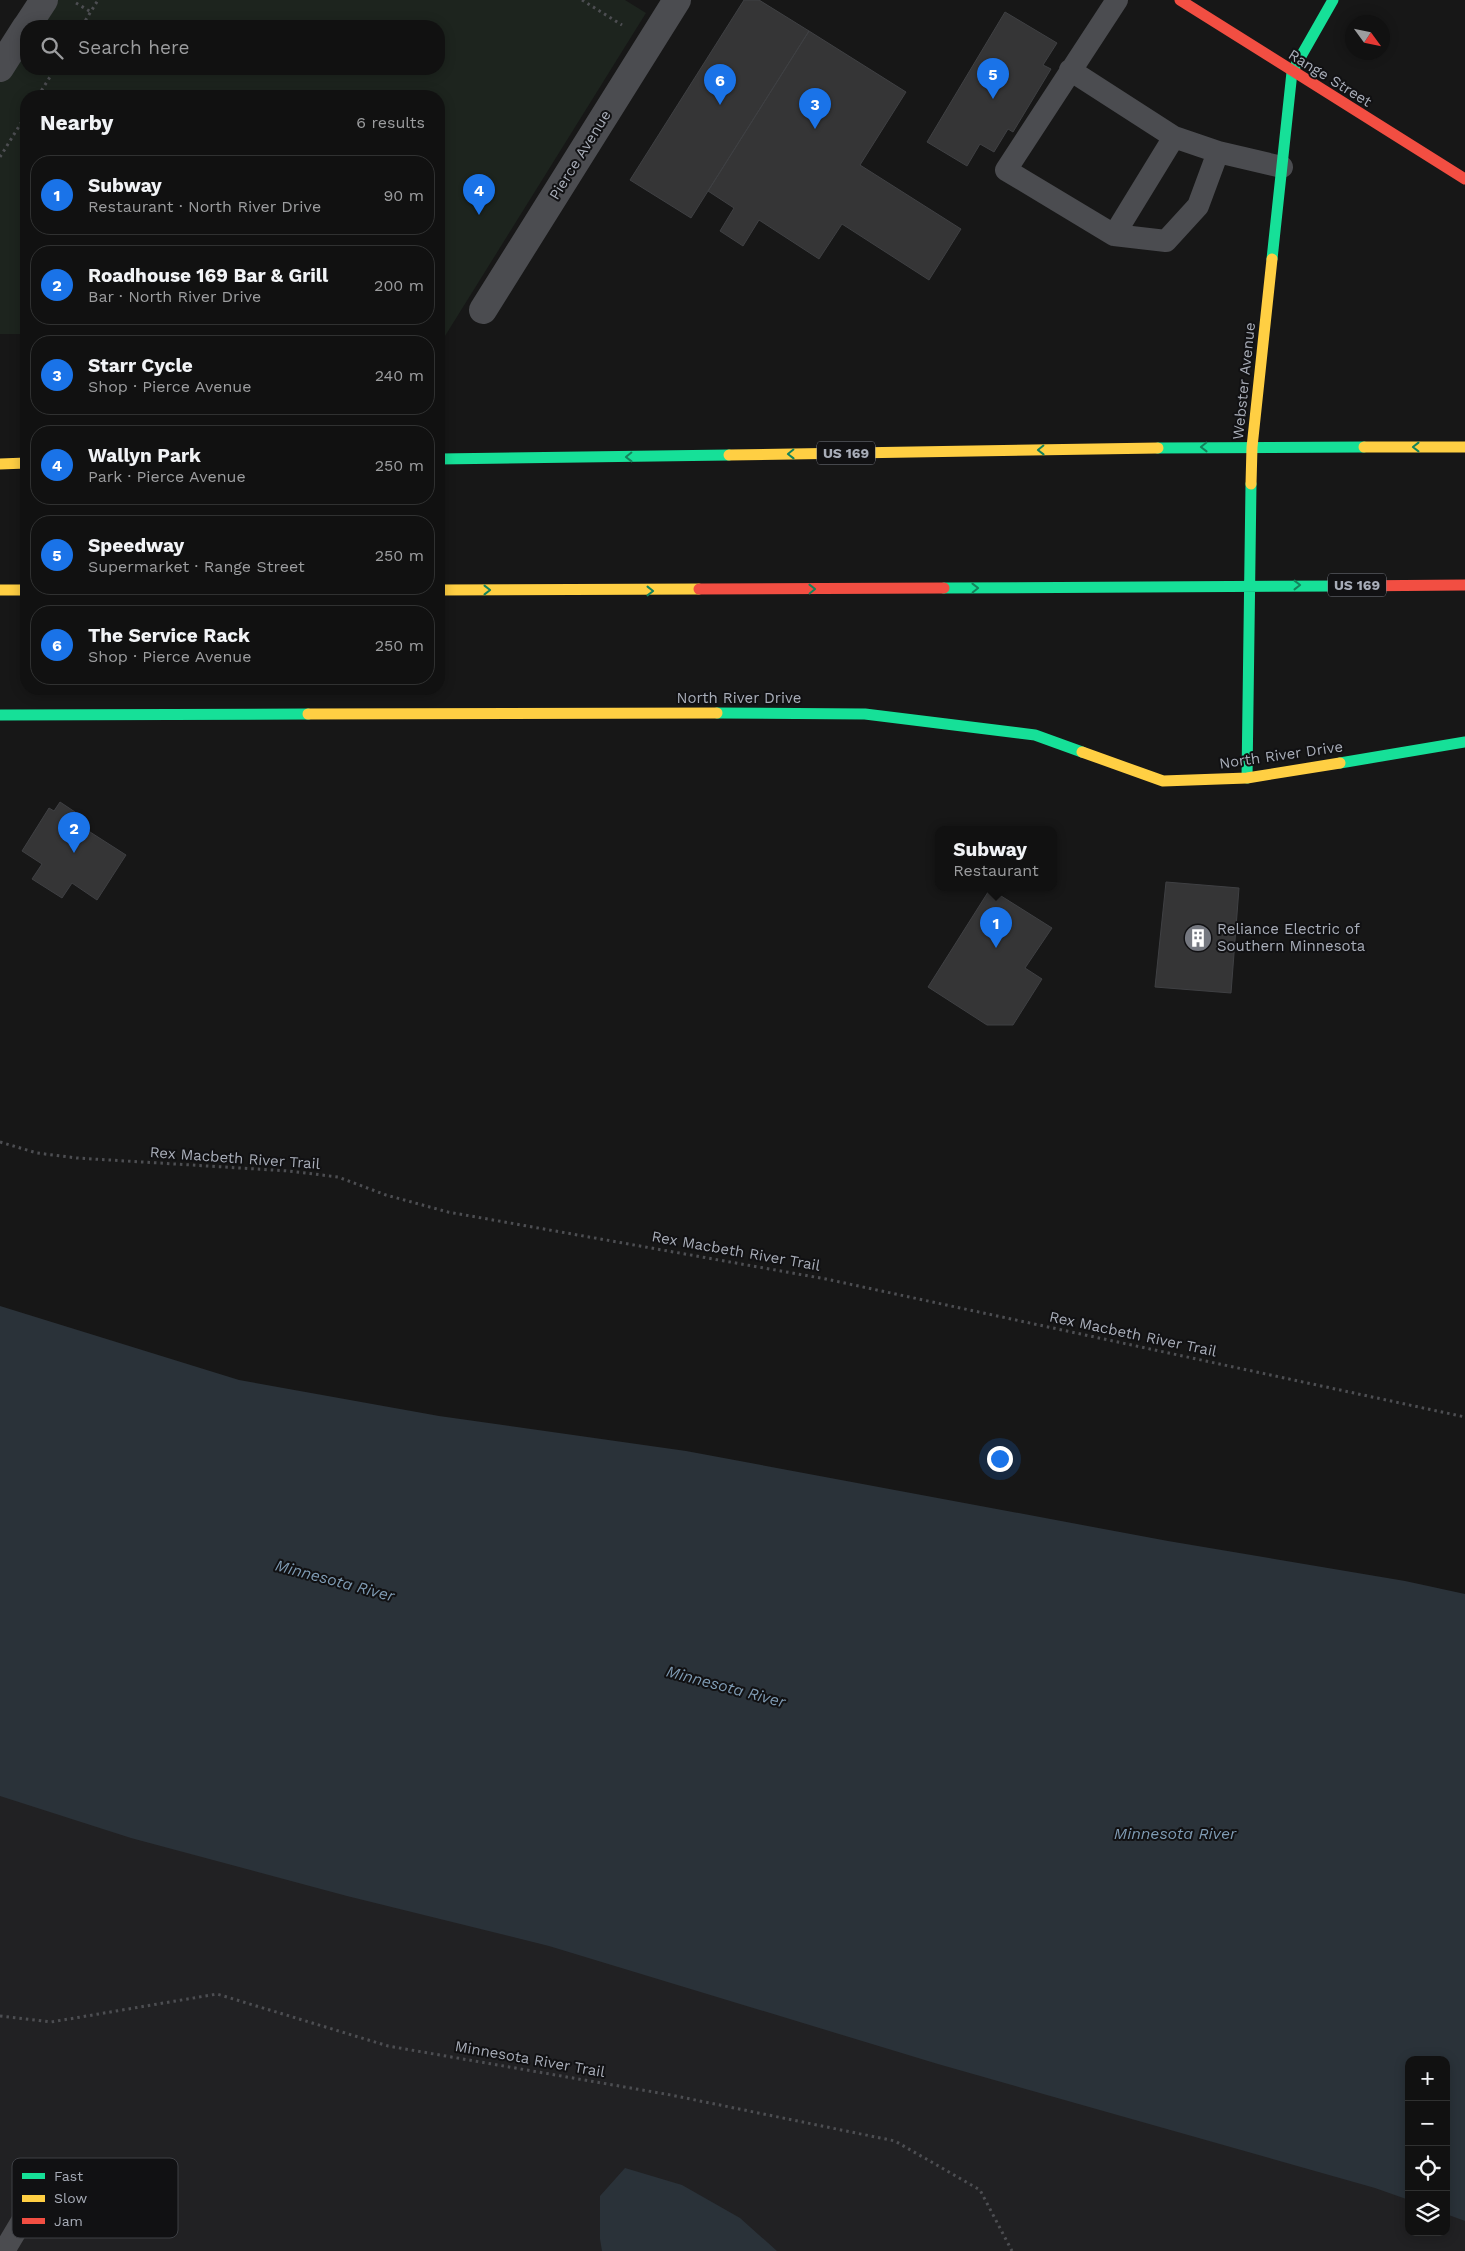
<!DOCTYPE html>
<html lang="en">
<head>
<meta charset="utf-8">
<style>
	:root { --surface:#111; --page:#1e1f1f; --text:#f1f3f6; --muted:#9c9d9f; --line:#303131; --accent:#1a73e8 }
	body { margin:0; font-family:"Work Sans",sans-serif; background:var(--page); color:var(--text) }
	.controls { position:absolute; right:15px; bottom:15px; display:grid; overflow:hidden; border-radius:10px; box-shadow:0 2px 12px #0003 }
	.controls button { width:45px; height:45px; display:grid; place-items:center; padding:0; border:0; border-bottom:1px solid var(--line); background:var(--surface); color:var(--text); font:25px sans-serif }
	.compass { position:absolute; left:1345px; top:15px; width:45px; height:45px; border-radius:50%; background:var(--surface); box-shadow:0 2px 12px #0003; rotate:123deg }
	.you { position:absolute; left:999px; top:1458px; width:18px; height:18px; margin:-12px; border:4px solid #fff; border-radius:50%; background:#1a73e8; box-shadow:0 0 0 8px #1a73e833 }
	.badge { display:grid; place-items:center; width:32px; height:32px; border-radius:50%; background:var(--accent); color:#fff; font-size:16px; font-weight:700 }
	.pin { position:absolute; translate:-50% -41px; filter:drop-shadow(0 1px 2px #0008) }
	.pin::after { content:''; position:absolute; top:26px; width:18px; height:15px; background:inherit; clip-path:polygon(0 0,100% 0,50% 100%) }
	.popup { position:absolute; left:935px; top:826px; width:122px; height:65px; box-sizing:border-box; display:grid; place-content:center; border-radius:10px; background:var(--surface); filter:drop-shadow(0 1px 4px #0005); font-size:16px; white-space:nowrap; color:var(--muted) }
	.popup b { font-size:19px; color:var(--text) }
	.popup::after { content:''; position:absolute; left:50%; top:100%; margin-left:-10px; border:10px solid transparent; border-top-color:var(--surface) }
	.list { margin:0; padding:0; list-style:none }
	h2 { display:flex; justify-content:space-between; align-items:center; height:65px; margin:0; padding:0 20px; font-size:21px }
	h2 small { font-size:16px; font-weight:400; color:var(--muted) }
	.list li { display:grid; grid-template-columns:32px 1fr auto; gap:15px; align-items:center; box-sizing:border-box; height:80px; margin:0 10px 10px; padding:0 10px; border:1px solid var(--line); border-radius:20px }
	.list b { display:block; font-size:19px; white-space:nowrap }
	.list p { margin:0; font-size:16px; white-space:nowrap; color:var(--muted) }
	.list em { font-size:16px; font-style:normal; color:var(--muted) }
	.icon { flex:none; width:28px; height:28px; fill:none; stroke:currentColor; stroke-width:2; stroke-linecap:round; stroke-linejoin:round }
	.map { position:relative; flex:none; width:1465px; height:2251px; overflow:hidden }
	.search { position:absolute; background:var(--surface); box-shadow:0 2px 12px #0003; left:20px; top:20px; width:425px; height:55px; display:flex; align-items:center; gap:12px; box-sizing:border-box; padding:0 18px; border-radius:20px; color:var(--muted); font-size:19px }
	.panel { position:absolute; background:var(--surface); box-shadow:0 2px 12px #0003; left:20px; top:90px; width:425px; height:605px; border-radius:20px }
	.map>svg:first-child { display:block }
	.built { fill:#212123 }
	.green { fill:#1d241e }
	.water { fill:#2a3239 }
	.building { fill:#353536; stroke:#3f4043 }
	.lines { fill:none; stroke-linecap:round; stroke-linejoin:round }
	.path { stroke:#4d4e52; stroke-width:3; stroke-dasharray:2.5 4; stroke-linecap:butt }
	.lane { stroke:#4b4c50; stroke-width:22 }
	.street { stroke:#4b4c50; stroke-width:28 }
	.fast { stroke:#16e098; stroke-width:11 }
	.slow { stroke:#ffcf43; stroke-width:11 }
	.jam { stroke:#f24e42; stroke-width:11 }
	.oneway { stroke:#14835c }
	.labels { text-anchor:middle; stroke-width:4; stroke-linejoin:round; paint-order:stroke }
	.shield { fill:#111113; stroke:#7b7e86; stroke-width:1 }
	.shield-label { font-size:14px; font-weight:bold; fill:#a8adb8 }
	.street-label { font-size:15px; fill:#a8adb8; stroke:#111113 }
	.poi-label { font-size:15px; fill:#a8adb8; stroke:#111113; text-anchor:start }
	.water-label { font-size:16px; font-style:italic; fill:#7f9bb3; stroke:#111113 }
	.key { fill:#111113; stroke:#3e4045; stroke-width:1 }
	.key-label { font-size:14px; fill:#a8adb8 }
</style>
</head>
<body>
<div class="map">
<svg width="1465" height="2251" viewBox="0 0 1465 2251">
	<rect width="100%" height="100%" fill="#171717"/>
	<path class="built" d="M0,1642L1409,2102V2232H1446V2119L1465,2128V2251H0Z"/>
	<path class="green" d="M52,0H625L646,13L445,336H439V96H26V334H0V82L26,41V69H439V26H35Z"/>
	<path class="water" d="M0,1306L239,1380L439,1416L686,1451L1168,1541L1405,1581L1465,1594V2221L1446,2214V2060H1409V2200L1375,2188L938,2064L549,1946L347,1896L131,1838L0,1796Z
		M625,2168L682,2185L740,2218L777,2251H602L600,2239V2196Z"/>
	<path class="building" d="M744,0H759L809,31L691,218L630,180Z
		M1005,12L1057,43L1043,65L1051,69L1013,132L1008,129L994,152L980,144L967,166L927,142Z
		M809,31L906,92L860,165L961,229L929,280L842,224L819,259L759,220L743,246L720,231L734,208L708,191Z
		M60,802L81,816L76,823L126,855L97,900L72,883L62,898L32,879L42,864L22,851L49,808L54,811Z
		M1166,882L1239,888L1231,993L1155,987Z
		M990,889L1052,928L1025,968L1042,979L1013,1025H987L928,987Z"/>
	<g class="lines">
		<path class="path" d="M582,0L622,25
			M76,3L91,12
			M82,26L98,0
			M38,96L55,69
			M0,157L26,115
			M0,1142L37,1153L77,1158L289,1171L338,1177L386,1195L448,1212L826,1279L1465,1417
			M0,2016L51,2022L217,1994L388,2046L671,2095L895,2141L980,2190L1012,2251"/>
		<path class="lane" d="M1117,0L1006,170L1114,235L1174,137L1218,152L1282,167
			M1070,70L1174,137
			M1114,235L1166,241L1198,206L1218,152
			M4,2251L45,2182"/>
		<path class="street" d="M27,26L44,0
			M0,68L26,27
			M483,310L677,0"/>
		<path class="fast" d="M1272,259L1292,72L1333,0
			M1158,448L1364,447
			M439,459L729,455
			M944,588L1344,586
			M717,713L865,714L1035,735L1082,752
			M0,715L308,714
			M1340,763L1465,742
			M1247,778L1251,484"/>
		<path class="slow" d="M1364,447H1465
			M729,455L1158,448
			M0,464L26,463
			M1251,484L1252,447L1272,259
			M0,590H26
			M439,590L699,589
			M308,714L717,713
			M1082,752L1163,781L1247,778L1340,763"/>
		<path class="jam" d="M1180,0L1465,179
			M1344,586L1465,585
			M699,589L944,588"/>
	</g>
	<defs><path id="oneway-chevron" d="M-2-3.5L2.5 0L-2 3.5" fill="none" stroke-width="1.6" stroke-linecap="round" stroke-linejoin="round" transform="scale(1.25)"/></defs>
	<g class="oneway">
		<use href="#oneway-chevron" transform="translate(1204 447) rotate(179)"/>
		<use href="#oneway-chevron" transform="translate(1416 447) rotate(-180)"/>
		<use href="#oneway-chevron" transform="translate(1041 450) rotate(179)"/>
		<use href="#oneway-chevron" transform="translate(791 454) rotate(179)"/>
		<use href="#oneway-chevron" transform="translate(629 457) rotate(179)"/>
		<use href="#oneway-chevron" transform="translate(1297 585)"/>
		<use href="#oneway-chevron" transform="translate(975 588) rotate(-1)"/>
		<use href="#oneway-chevron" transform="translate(812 589) rotate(-1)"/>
		<use href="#oneway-chevron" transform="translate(487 590)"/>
		<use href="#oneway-chevron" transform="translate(650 591)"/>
	</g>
	<defs>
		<symbol id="building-disc" viewBox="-11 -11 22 22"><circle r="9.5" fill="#757880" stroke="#111113"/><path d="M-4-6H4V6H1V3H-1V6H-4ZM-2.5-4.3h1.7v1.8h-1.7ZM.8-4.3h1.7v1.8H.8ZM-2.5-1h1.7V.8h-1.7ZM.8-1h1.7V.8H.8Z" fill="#fff"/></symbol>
	</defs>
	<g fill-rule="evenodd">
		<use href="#building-disc" x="1182" y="922" width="32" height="32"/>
	</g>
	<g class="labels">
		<g class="shield">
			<rect x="817" y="441.5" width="58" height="23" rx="4"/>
			<rect x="1328" y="573.5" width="58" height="23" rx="4"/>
		</g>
		<g class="shield-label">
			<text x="846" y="458">US 169</text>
			<text x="1357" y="590">US 169</text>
		</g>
		<g class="street-label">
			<text transform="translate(1330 78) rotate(32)" y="5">Range Street</text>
			<text transform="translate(580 155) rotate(-58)" y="5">Pierce Avenue</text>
			<text transform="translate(1244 381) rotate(-84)" y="5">Webster Avenue</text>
			<text x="739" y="703">North River Drive</text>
			<text transform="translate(1281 755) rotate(-8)" y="5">North River Drive</text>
			<text transform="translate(235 1158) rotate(4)" y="5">Rex Macbeth River Trail</text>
			<text transform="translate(736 1251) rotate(10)" y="5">Rex Macbeth River Trail</text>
			<text transform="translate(1133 1334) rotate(12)" y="5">Rex Macbeth River Trail</text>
			<text transform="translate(530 2059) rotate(10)" y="5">Minnesota River Trail</text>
		</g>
		<g class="poi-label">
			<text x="1217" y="934">Reliance Electric of<tspan x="1217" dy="17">Southern Minnesota</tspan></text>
		</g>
		<g class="water-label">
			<text transform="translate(335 1580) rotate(15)" y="6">Minnesota River</text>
			<text transform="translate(726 1686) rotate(15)" y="6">Minnesota River</text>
			<text x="1175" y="1839">Minnesota River</text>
		</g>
	</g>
	<rect x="12" y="2158" width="166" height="80" rx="8" class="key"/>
	<rect x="22" y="2173" width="23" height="6" fill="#16e098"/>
	<rect x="22" y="2195" width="23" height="7" fill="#ffcf43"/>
	<rect x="22" y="2218" width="23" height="6" fill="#f24e42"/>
	<g class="key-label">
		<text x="54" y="2181">Fast</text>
		<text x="54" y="2203">Slow</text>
		<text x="54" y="2226">Jam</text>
	</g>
</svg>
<div class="controls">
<button>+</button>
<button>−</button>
<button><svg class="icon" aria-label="locate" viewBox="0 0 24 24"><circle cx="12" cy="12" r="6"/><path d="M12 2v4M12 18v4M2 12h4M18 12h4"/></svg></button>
<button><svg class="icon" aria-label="layers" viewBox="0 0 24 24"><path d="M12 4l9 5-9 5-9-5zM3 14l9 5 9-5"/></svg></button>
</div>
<svg class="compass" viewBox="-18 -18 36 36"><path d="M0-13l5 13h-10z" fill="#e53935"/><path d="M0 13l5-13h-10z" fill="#9c9d9f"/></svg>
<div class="you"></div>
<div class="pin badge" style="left:996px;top:948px">1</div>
<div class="popup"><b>Subway</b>Restaurant</div>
<div class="pin badge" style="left:74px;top:853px">2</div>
<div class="pin badge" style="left:815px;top:129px">3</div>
<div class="pin badge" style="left:479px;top:215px">4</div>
<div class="pin badge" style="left:993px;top:99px">5</div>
<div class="pin badge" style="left:720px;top:105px">6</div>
<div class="search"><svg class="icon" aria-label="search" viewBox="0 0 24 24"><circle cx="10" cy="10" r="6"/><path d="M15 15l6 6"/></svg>Search here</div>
<section class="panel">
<h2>Nearby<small>6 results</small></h2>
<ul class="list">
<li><span class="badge">1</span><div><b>Subway</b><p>Restaurant · North River Drive</p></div><em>90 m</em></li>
<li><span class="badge">2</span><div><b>Roadhouse 169 Bar &amp; Grill</b><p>Bar · North River Drive</p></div><em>200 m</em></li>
<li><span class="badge">3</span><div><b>Starr Cycle</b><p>Shop · Pierce Avenue</p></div><em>240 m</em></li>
<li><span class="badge">4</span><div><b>Wallyn Park</b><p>Park · Pierce Avenue</p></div><em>250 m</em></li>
<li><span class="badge">5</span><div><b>Speedway</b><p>Supermarket · Range Street</p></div><em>250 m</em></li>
<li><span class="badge">6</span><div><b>The Service Rack</b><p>Shop · Pierce Avenue</p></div><em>250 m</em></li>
</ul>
</section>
</div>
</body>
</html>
